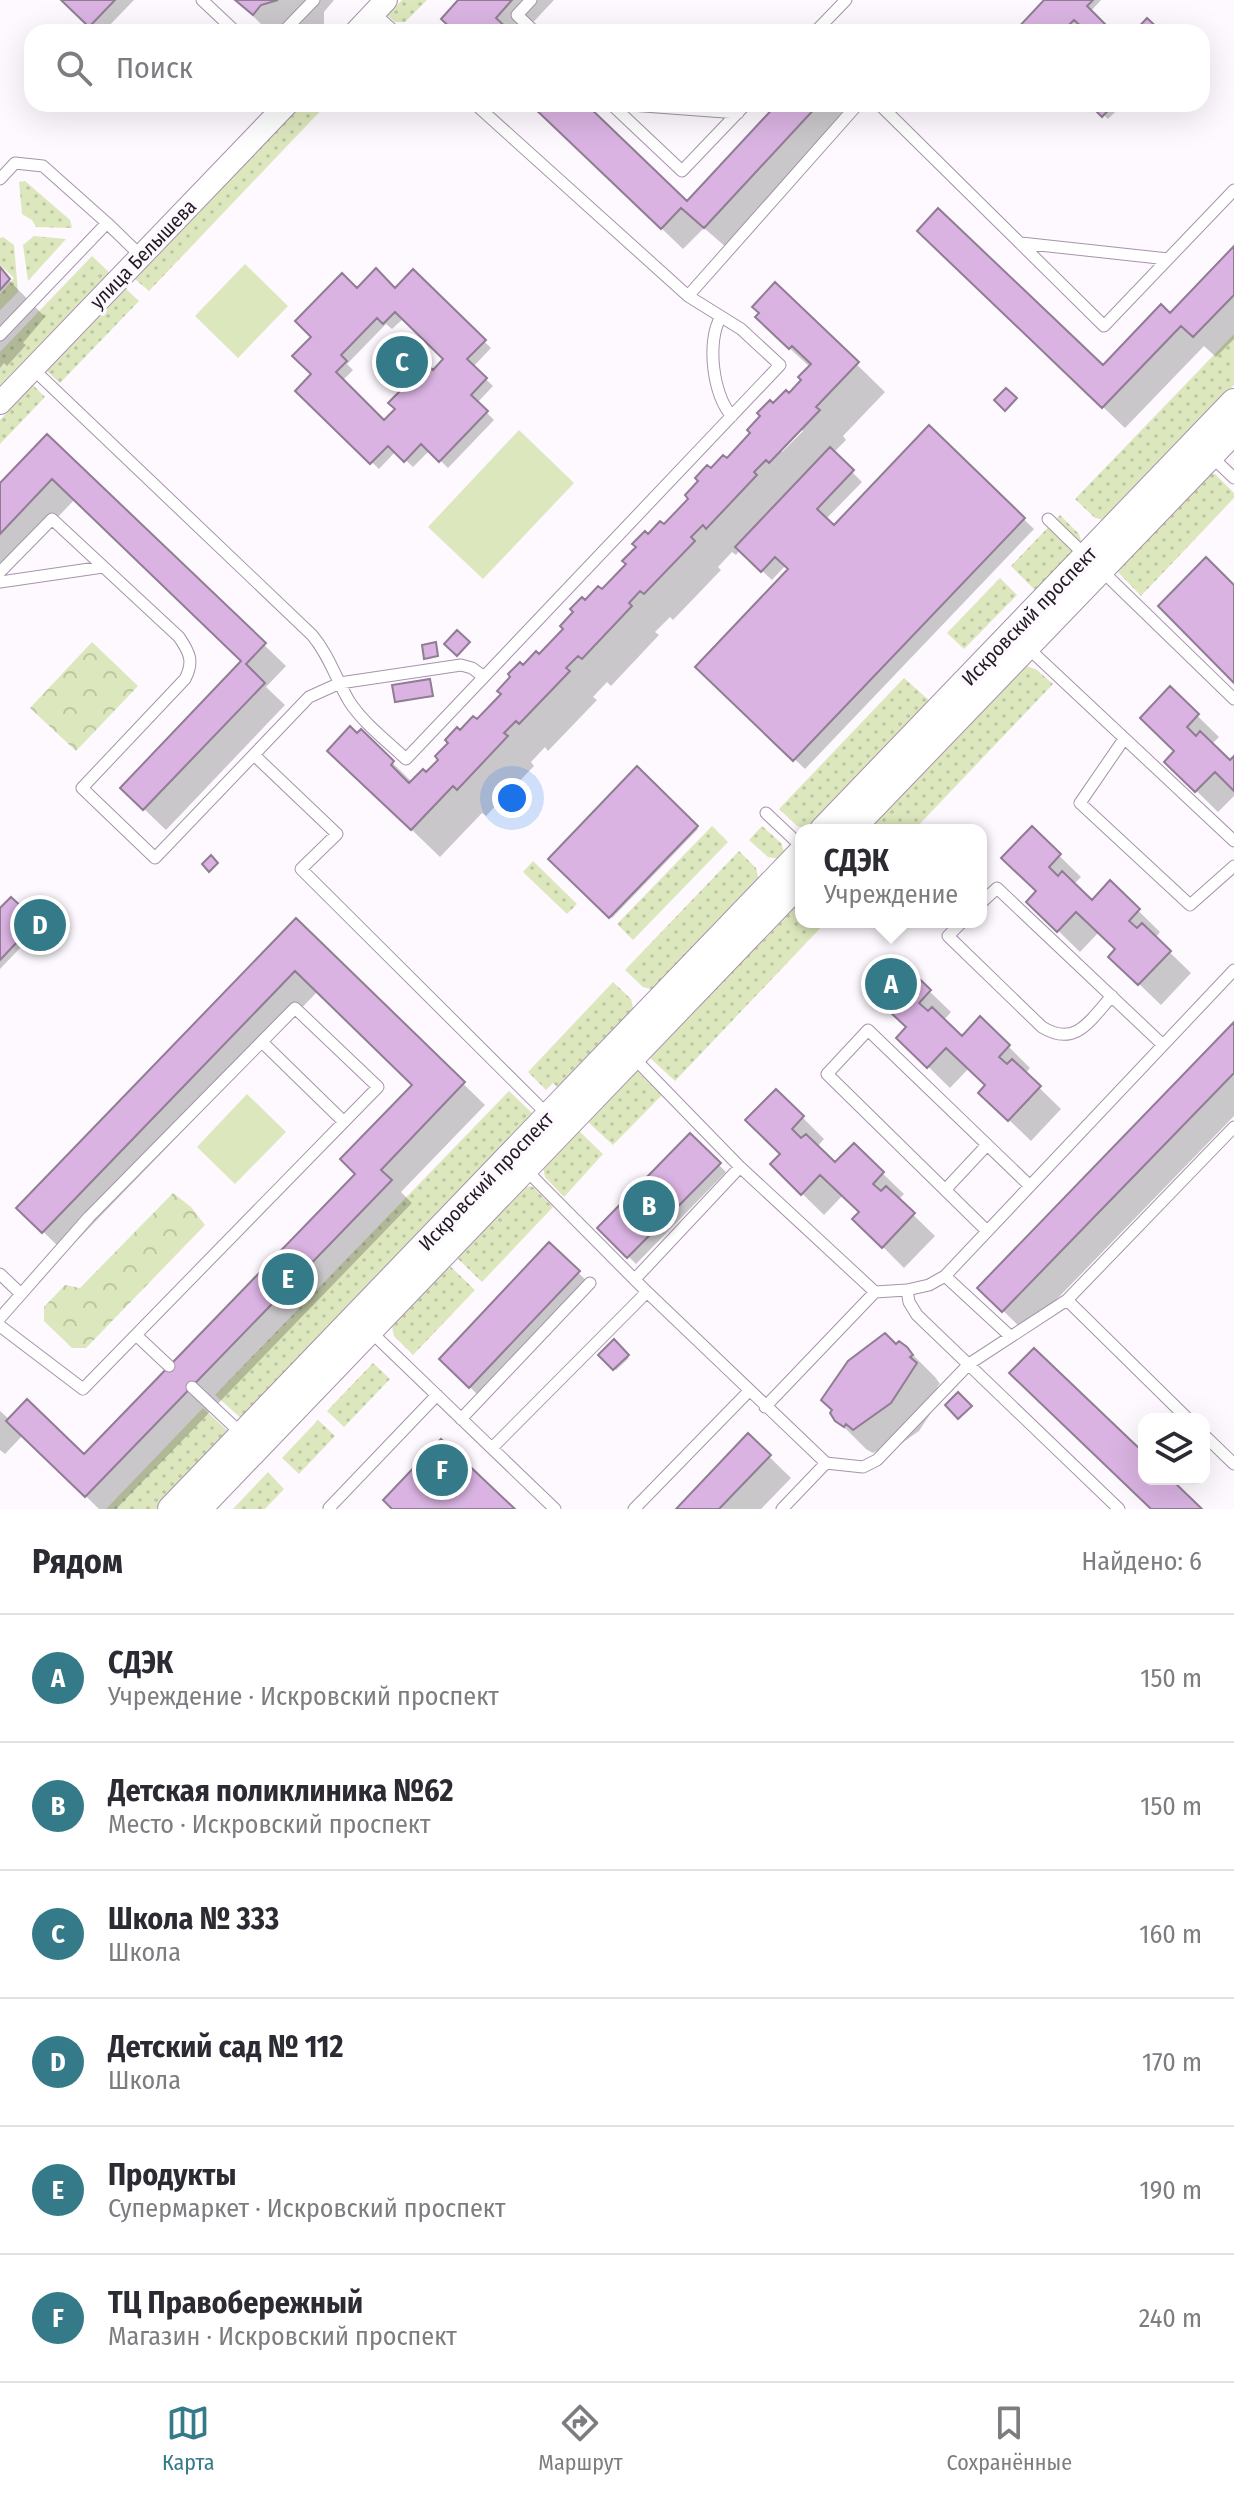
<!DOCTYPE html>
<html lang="ru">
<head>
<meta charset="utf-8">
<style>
	:root { --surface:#fff; --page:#f7f7f7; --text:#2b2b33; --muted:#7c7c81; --line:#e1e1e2; --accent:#357a88 }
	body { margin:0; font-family:"Fira Sans Condensed",sans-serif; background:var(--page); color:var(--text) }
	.controls { position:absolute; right:24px; bottom:24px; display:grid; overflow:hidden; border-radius:16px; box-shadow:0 8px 32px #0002 }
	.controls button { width:72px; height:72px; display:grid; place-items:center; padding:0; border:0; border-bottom:2px solid var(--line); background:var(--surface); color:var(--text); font:40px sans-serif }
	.you { position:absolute; left:512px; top:798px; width:28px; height:28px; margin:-20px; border:6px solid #fff; border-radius:50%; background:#1a73e8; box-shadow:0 0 0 12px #1a73e833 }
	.badge { display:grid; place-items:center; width:52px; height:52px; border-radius:50%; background:var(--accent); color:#fff; font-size:26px; font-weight:700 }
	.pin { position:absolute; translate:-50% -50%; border:4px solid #fff; box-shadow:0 2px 8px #0006 }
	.popup { position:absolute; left:795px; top:824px; width:192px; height:104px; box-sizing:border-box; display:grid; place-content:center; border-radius:16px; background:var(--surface); filter:drop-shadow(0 2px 6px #0005); font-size:26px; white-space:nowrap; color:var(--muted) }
	.popup b { font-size:30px; color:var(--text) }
	.popup::after { content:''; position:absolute; left:50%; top:100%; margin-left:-16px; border:16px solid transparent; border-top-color:var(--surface) }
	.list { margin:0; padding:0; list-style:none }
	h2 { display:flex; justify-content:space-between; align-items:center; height:104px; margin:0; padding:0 32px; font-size:34px }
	h2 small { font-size:26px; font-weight:400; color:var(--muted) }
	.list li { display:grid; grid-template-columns:52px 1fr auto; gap:24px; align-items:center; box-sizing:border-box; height:128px; padding:0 32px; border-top:2px solid var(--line) }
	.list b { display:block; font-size:30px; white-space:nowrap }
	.list p { margin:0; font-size:26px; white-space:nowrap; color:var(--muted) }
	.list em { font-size:26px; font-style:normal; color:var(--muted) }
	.icon { flex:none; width:44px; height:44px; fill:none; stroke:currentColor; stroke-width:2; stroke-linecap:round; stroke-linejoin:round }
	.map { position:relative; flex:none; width:1234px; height:1509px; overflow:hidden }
	.search { position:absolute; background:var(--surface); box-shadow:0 8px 32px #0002; left:24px; right:24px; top:24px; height:88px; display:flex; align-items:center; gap:20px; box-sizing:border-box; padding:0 28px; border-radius:24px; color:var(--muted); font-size:30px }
	.sheet { height:872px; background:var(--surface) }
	nav { display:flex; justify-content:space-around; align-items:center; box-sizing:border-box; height:112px; border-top:2px solid var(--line); background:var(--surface); font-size:22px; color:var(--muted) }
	nav a { display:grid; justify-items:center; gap:4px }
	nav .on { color:var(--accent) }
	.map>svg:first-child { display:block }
	.grass { fill:url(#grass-dots) }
	.park { fill:url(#park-crowns) }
	.garden { fill:#dde7bd }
	.shadow { fill:#0003; fill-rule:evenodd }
	.building { fill:#dab3e2; stroke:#907d94; stroke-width:2; fill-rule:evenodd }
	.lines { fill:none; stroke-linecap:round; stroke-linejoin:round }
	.service-casing { stroke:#a793ab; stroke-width:13 }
	.minor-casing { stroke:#a793ab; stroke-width:24 }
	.tertiary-casing { stroke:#a793ab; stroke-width:28 }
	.service { stroke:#fff; stroke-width:11 }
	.minor { stroke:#fff; stroke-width:22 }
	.tertiary { stroke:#fff; stroke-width:26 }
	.labels { text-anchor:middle; stroke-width:7; stroke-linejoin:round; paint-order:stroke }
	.street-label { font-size:20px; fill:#211a23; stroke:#fdf9fe }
</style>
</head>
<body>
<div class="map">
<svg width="1234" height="1509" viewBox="0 0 1234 1509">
	<defs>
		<pattern id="grass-dots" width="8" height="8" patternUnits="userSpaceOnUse" patternTransform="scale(2)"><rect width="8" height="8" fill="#dde7bd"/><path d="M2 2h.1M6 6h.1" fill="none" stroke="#bdc6a2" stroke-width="1.8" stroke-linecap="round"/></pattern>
		<pattern id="park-crowns" width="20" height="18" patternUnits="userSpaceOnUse" patternTransform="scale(2)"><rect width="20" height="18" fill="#dde7bd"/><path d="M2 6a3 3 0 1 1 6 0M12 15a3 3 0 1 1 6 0" fill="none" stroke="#bdc6a2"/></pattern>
	</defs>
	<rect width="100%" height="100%" fill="#fdf9fe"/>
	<path class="grass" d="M402,0H427L405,22H395L387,15Z
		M302,104H327L149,291L135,279Z
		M25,181L70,220L72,228L36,227L32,220L22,214L19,182Z
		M34,236L66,239L28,281L23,245Z
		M3,237L14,245L18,292L0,310V294L14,278L0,265V238Z
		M92,256L110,273L0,388V352Z
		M126,289L139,301L60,383L47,371Z
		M1234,334V385L1104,520L1095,518L1075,499Z
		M33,385L45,397L0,444V420Z
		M1210,474H1215L1234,493V498L1141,596L1116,570Z
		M1060,515L1079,534L1082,544L1036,591L1011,566Z
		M1000,578L1017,595L964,649L947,633Z
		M1027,666L1037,670L1053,684L914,830H866L1022,668Z
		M904,678L931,702L808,829L797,826L779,809Z
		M712,826L728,842L633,940L617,924Z
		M762,826L781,843L785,854L780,859L768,857L749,840Z
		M739,851L756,868L759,881L654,990L643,987L625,970Z
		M533,861L577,904L567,914L523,872Z
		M801,898V922H826L675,1081L649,1057Z
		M613,982L631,999L634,1011L559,1089L553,1083L546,1090L528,1072Z
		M636,1070L662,1095L613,1145L587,1121Z
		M509,1091L535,1116L242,1419L215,1395Z
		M578,1130L603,1154L564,1197L545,1177L543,1167Z
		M525,1186L533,1187L553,1207L482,1282L456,1257Z
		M449,1265L475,1290L413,1355L394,1336L392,1327Z
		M373,1363L390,1379L344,1427L327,1411Z
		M203,1408L229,1432L156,1509H106Z
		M318,1420L335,1436L299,1474L282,1458Z
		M268,1472L284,1489L265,1509H233Z"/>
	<path class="park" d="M92,642L138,686L76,751L30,708Z
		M173,1193L191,1207L205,1225L86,1348H72L44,1321V1307L65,1285L80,1288Z"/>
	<path class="garden" d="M245,264L288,306L238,358L195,316Z
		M519,430L574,483L483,579L428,527Z
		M247,1094L286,1132L235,1184L197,1147Z"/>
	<path class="shadow" d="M64,0H134L103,32H96Z
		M237,0H334L324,12V27L319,32H269Z
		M461,0H554L524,32H457Z
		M1047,0H1101L1090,12L1111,32H1089L1080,23L1071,32H1017Z
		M532,104H583L687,204L780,104H844L852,112L727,248L704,228L683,249Z
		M1091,104H1123L1108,119Z
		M1234,249V339L1216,357L1204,346L1125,428L941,252L1103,368L1170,316Z
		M0,271L45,317L23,343L26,345L17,355L7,366L4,363L0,368Z
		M413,272L491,348L473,367L493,386L477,403L494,420L448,468L430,450L413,467L396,451L379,469L298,391L313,374L357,291L395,290ZM404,318L446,359L384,422L342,381L353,370L347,364L386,324L392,329Z
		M775,285L885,392L843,436L846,440L833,453L862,482L825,520L834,528L929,428L1034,529L805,769L698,667L791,569L786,565L772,580L740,550L736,555L732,552L718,567L721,570L673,620L670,617L655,632L659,635L611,686L607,682L593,697L597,700L548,751L545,747L531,762L534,766L486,816L482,813L440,857L358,778L357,736L361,732L412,782L426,775L460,733L477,722L503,694L523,668L539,657L566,629L585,602L602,592L628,564L648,537L664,526L691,499L711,471L727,461L773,406L789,396L804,380L810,367L786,345ZM800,428L803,431L782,452L779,449Z
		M47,436L286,666L266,687L285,705L166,830L122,788L244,661L75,499L0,578V486Z
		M430,681L434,697L397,701Z
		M1170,689L1219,737L1211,745L1230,763L1234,758V796L1218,812L1167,762L1177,752Z
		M637,769L698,829L612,918L550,859Z
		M1032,829L1081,877L1073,885L1092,903L1110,883L1160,932L1155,938L1191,973L1161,1005L1111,957L1118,950L1099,932L1080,952L1029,902L1039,892Z
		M11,899L40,927L0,969V911Z
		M296,921L485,1105L401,1192L412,1203L116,1509H99L23,1435L5,1454L0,1450V1411L10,1420L84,1457L358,1174L415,1085L318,991L65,1253L19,1208Z
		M902,965L951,1012L943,1021L962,1039L981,1019L1030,1068L1025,1074L1061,1109L1031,1141L981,1093L988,1086L969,1068L950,1088L899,1038L909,1028Z
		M1234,1025V1116L1025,1332L980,1288Z
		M776,1091L824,1139L817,1147L835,1165L854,1146L904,1194L898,1200L935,1236L904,1268L855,1219L861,1212L843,1195L824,1215L772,1164L782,1154Z
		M690,1136L726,1172L636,1264L600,1228Z
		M549,1245L588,1282L480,1397L441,1359Z
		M614,1342L629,1358L616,1370L601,1355Z
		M896,1347L906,1348L935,1377L940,1384L937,1387L944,1393L919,1431L882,1457L876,1451L873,1453L866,1449L837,1420Z
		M748,1436L791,1478L761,1509H678Z"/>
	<path class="building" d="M61,0H115L89,27Z
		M235,0H278L261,5L253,15Z
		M458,0H512L496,18L511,32H455L441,19Z
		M1044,0H1093L1087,6L1113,32H1087L1074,20L1062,32H1014Z
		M1147,18L1162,32H1134Z
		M530,104H586L687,201L777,104H819L704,228L681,208L661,229Z
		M1089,104H1114L1102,117Z
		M938,208L1103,365L1161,304L1170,313L1234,246V295L1193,337L1181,326L1102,408L917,231Z
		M0,267L10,279L0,290Z
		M376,268L395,288L413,269L486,340L467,359L487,378L471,395L488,411L439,462L421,444L404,462L388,446L370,464L295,391L311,374L292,356L311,337L295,321L342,273L357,288ZM395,312L443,359L433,370L427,364L388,403L395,409L384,420L336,372L347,361L341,355L377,318L383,324Z
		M775,282L859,362L816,407L820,410L769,463L766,460L754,472L757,475L706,529L703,525L691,537L695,541L644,594L640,591L629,603L632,606L582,659L578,656L566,668L570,671L519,724L516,721L504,733L508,736L457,790L453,786L411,830L327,751L350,726L357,733L361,729L394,761L391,765L409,783L423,769L426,772L438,760L435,756L448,743L445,740L457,727L460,730L473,716L477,719L501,694L497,691L510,677L508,674L520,662L523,665L536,651L539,654L563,629L560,626L573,612L570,609L582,597L585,600L598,586L602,589L626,564L622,561L636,547L632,544L645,531L648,534L660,521L664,524L688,499L685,495L698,481L695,478L707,465L711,468L723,455L727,458L750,433L747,430L760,416L757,413L770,400L773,403L786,390L789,393L801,380L798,377L811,364L792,346L789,349L755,317L759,313L752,307Z
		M1006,388L1017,398L1005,411L994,400Z
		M929,425L1025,518L793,761L695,667L788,569L775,557L761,572L735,547L830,447L854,470L817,509L834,525Z
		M47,434L266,643L246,664L265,683L143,810L120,788L241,661L52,479L0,534V483Z
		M1206,557L1234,585V683L1158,606Z
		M457,630L470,642L457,656L444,644Z
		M436,642L438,656L424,659L422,645Z
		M430,679L433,696L395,702L392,685Z
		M1170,686L1199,714L1187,727L1196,736L1200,731L1230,760L1234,756V791L1215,772L1195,792L1164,762L1174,751L1140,718Z
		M637,766L698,826L609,918L548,859Z
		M1032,826L1061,854L1049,867L1058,876L1062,871L1092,900L1110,880L1140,909L1129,921L1137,928L1142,923L1171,951L1138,985L1108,957L1115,949L1076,912L1057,932L1026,902L1036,891L1001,858Z
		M211,855L218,863L209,872L202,864Z
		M11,897L37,921L0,960V908Z
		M296,918L465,1082L381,1170L392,1180L85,1497L6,1421L27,1399L84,1454L355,1174L340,1159L412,1085L295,971L42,1233L16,1208Z
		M902,962L931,990L919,1003L928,1011L932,1007L962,1036L980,1016L1010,1045L999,1057L1007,1064L1012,1059L1041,1086L1008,1121L978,1093L985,1085L946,1048L927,1068L896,1038L906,1027L871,994Z
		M1234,1022V1073L1002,1312L977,1288Z
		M776,1089L804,1116L792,1129L801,1138L806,1134L835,1162L854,1143L884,1172L873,1184L881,1191L886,1186L915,1213L882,1248L852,1219L859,1212L820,1175L801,1195L770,1164L780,1154L745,1120Z
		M690,1133L721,1163L627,1258L597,1228Z
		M549,1242L580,1271L469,1388L439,1359Z
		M885,1333L896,1344L899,1341L907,1347L913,1355L910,1357L917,1363L891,1403L853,1430L846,1424L844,1427L835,1421L830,1413L832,1410L821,1400L848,1361Z
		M614,1339L629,1355L613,1370L598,1355Z
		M1034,1348L1144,1453V1479H1171L1202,1509H1151L1009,1373Z
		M958,1392L972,1406L958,1419L945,1405Z
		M748,1433L771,1455L719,1509H676Z
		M441,1439L515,1509H392L383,1500Z"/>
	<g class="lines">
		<defs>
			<path id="service" d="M202,0L236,32
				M531,0L517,15L535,32
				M374,13L395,32
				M283,32L314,0
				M815,32L846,0
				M611,104L682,171L746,104
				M617,104L738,113
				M879,104L1104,326L1234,190
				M0,179L15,163L43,166L107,223L0,335
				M107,223L141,256
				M1021,243L1168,259
				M688,296L858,104
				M721,317C706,340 713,397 732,416
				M33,369L312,635C329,655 336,679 349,701C363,723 387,741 406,759L780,365L741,329L688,296L475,104
				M1211,456L1234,478
				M1048,519L1087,557
				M1100,569L1234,699
				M0,572L52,519L179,637C190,653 194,662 185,679L82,788L155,858L309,697L340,683L461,665L472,668L484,677
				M0,582L103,567
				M1027,647L1234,841
				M1124,739L1080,803L1190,905L1234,866
				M254,755L337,834L301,869L549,1116
				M766,813L801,846
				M981,903L997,888L1163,1045
				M962,922L948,936L1042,1027C1076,1048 1090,1020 1112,996
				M262,1042L344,1122
				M632,1056L740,1167L875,1292L907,1290L909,1302L917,1315L1119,1509
				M523,1167L647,1292L826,1463L863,1467L877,1460L969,1364L1067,1300L1234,1127
				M945,1190L987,1145
				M987,1231L827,1074L868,1030L1030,1186
				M0,1274L21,1294
				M945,1276L1010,1336
				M635,1279L740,1167
				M907,1290L929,1285L945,1276L1234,970
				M1067,1300L1188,1419
				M0,1318L89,1217L295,1008L378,1087L83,1389L0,1326
				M368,1329L555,1509
				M136,1335L169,1366
				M192,1387L244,1436
				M765,1407L875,1292
				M461,1419L590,1283
				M1204,1435L1234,1464
				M492,1448L647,1292
				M329,1508L437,1395
				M634,1509L749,1391
				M782,1509L826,1463"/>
			<path id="minor" d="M356,32L386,0
				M0,403L287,104"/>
			<path id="tertiary" d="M823,830L1234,402
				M850,830L1234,431
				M171,1509L801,853
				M198,1509L801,881"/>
		</defs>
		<use href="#service" class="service-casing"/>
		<use href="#minor" class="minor-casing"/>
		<use href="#tertiary" class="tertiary-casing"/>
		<use href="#service" class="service"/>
		<use href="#minor" class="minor"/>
		<use href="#tertiary" class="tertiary"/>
	</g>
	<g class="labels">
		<g class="street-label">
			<text transform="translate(143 254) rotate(-46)" y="7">улица Белышева</text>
			<text transform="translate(1029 616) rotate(-46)" y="7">Искровский проспект</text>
			<text transform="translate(486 1181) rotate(-46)" y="7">Искровский проспект</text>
		</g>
	</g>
</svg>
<div class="controls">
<button><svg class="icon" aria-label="layers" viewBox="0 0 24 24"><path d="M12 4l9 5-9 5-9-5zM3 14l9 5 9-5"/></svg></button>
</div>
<div class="you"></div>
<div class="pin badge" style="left:891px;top:984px">A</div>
<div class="popup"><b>СДЭК</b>Учреждение</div>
<div class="pin badge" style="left:649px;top:1206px">B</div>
<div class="pin badge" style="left:402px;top:362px">C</div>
<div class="pin badge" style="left:40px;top:925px">D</div>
<div class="pin badge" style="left:288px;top:1279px">E</div>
<div class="pin badge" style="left:442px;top:1470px">F</div>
<div class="search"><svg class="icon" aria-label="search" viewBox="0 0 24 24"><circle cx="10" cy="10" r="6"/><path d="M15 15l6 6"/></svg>Поиск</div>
</div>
<section class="sheet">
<h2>Рядом<small>Найдено: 6</small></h2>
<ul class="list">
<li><span class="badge">A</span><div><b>СДЭК</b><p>Учреждение · Искровский проспект</p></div><em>150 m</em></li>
<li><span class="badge">B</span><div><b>Детская поликлиника №62</b><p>Место · Искровский проспект</p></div><em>150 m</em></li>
<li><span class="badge">C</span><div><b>Школа № 333</b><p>Школа</p></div><em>160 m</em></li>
<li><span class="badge">D</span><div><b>Детский сад № 112</b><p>Школа</p></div><em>170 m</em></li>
<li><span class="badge">E</span><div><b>Продукты</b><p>Супермаркет · Искровский проспект</p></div><em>190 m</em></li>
<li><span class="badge">F</span><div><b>ТЦ Правобережный</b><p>Магазин · Искровский проспект</p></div><em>240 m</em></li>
</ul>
</section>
<nav>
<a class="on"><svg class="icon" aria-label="map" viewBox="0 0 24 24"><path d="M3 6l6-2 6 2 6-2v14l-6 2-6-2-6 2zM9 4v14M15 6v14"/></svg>Карта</a>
<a><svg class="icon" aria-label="directions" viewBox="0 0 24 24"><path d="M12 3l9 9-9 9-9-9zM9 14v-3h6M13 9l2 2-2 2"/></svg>Маршрут</a>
<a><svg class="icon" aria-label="saved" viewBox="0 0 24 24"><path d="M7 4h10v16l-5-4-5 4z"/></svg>Сохранённые</a>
</nav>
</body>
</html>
